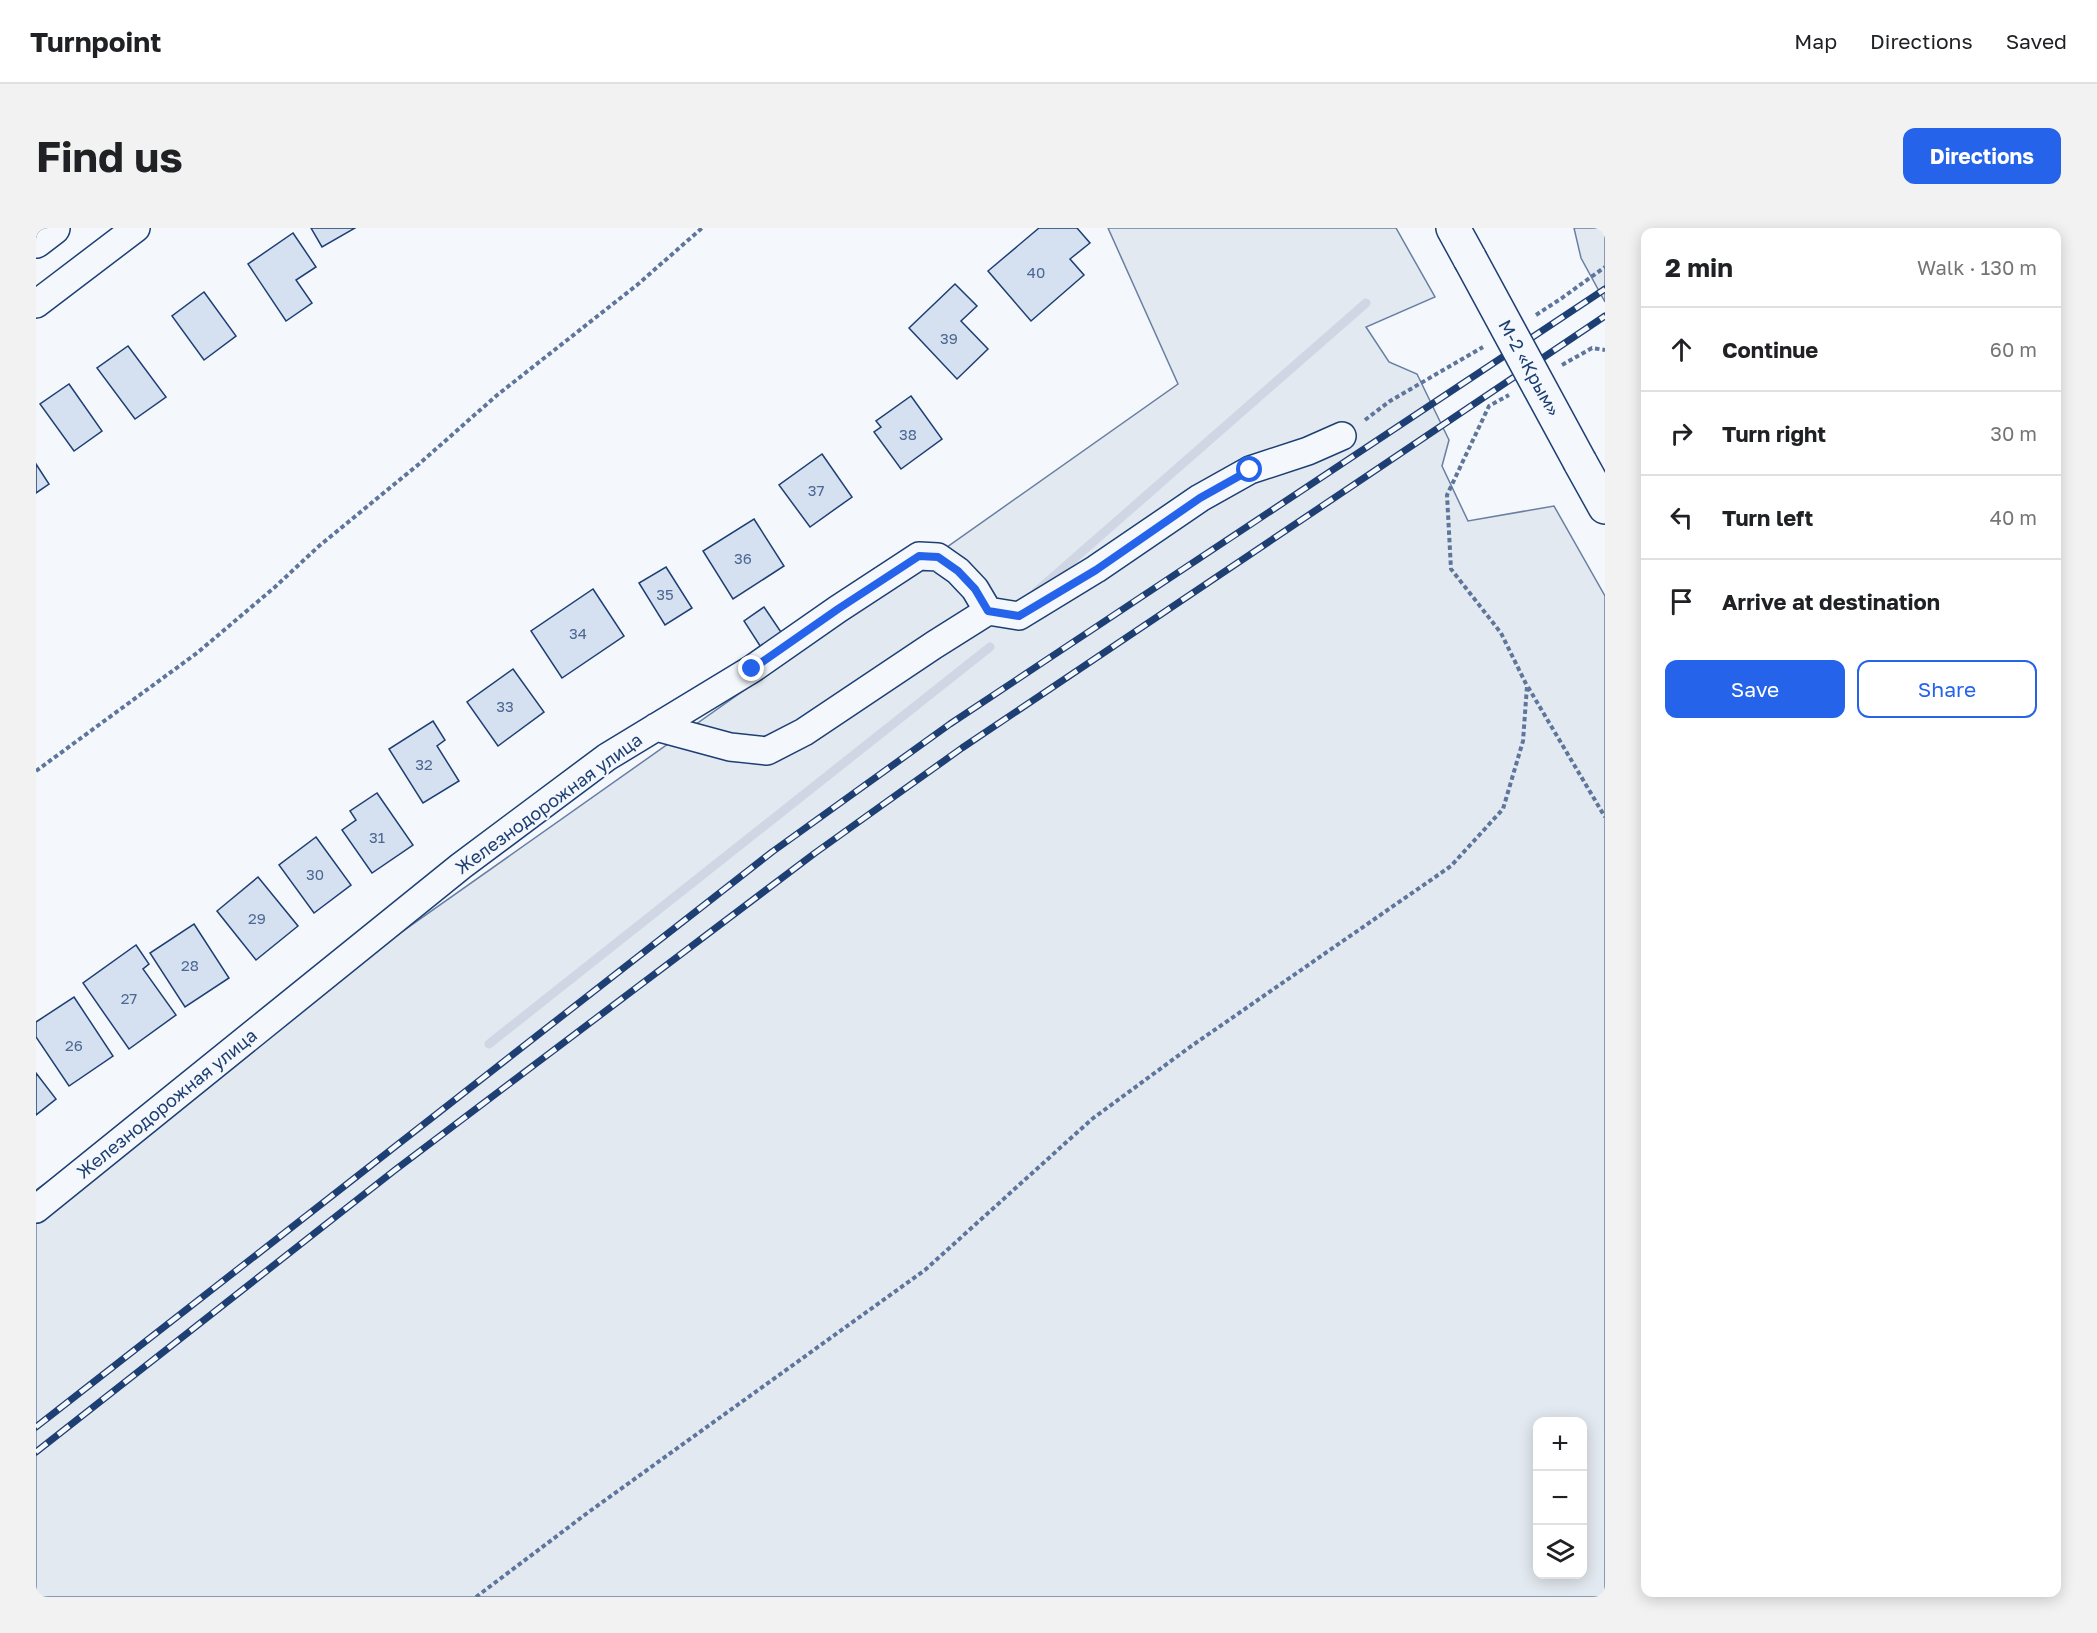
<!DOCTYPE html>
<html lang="en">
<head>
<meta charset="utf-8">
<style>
	:root { --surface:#fff; --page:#f2f2f2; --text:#202124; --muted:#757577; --line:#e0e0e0; --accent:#2563eb }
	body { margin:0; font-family:"Golos Text",sans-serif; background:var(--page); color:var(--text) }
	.controls { position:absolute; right:18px; bottom:18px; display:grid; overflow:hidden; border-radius:12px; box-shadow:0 3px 15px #0003 }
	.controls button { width:54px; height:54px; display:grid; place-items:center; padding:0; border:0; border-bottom:2px solid var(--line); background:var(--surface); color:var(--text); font:30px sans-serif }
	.stop { position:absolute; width:18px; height:18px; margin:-14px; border:4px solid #2563eb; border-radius:50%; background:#fff }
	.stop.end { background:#2563eb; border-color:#fff; box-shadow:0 2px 6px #0008 }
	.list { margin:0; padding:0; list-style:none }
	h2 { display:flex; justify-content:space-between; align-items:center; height:78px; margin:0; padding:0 24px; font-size:26px }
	h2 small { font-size:20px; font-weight:400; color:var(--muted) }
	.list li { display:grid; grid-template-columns:39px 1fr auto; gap:18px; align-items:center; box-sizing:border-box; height:84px; padding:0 24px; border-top:2px solid var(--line) }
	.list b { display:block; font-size:22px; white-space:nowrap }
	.list em { font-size:20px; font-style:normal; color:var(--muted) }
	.actions { display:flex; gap:12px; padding:18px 24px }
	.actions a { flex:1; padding:14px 0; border:2px solid var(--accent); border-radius:12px; text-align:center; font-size:21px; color:var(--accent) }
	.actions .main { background:var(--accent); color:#fff }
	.icon { flex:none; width:33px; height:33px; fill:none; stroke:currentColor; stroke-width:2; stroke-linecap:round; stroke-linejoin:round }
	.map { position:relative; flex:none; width:1569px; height:1369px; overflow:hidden; border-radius:12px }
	header { display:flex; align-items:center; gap:36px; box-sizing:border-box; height:84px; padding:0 30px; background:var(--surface); border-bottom:2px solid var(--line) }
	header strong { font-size:28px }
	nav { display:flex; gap:33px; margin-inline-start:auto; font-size:21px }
	.intro { display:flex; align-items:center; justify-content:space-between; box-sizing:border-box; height:144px; padding:0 36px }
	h1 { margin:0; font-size:42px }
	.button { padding:15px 27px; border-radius:12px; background:var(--accent); color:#fff; font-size:21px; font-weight:700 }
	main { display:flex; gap:36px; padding:0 36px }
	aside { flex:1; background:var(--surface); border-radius:12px; box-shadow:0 3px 15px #0003 }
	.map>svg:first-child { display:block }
	.green { fill:#e3e9f0; stroke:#687fa3; stroke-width:1.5; fill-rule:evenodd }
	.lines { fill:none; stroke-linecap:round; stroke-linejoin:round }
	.stream { stroke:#cfd7e4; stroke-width:9 }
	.building { fill:#d5e0f0; stroke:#1d3f73; stroke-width:1.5 }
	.minor-casing { stroke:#1d3f73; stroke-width:30 }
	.secondary-casing { stroke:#1d3f73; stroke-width:36 }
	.trunk-casing { stroke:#1d3f73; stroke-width:36 }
	.path { stroke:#5e769c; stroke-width:4; stroke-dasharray:4.5 3; stroke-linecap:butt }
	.minor { stroke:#f4f7fb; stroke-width:27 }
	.secondary { stroke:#f4f7fb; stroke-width:33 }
	.trunk { stroke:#f4f7fb; stroke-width:33 }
	.rail-casing { stroke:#1d3f73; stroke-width:7 }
	.rail { stroke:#f4f7fb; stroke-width:4.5; stroke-dasharray:14; stroke-linecap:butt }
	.trunk-bridge-casing { stroke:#1d3f73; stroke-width:36; stroke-linecap:butt }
	.trunk-bridge { stroke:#f4f7fb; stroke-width:33 }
	.route { stroke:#2563eb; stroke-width:8 }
	.labels { text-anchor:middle; stroke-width:4.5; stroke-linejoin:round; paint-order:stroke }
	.number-label { font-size:15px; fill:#4b6792 }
	.street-label { font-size:18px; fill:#1d3f73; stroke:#f4f7fb }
</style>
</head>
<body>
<header>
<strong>Turnpoint</strong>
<nav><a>Map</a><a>Directions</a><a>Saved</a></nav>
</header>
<div class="intro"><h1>Find us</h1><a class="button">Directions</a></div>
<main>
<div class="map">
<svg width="1569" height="1369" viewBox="0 0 1569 1369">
	<rect width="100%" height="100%" fill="#f4f7fb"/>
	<path class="green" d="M1072,0H1360L1399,69L1330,99L1353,134L1381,146L1413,212L1406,238L1432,293L1518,278L1569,368V1369H0V962L1142,156ZM1502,1194H1546V1346H1502Z
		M1538,0H1569V74L1545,30Z"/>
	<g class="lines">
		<path class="stream" d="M1000,364L1330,75
			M453,816L954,419"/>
	</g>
	<path class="building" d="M275,0H319L286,19Z
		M1003,0H1041L1054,15L1034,31L1048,47L995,93L952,43Z
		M257,5L280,39L260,52L276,75L250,93L212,36Z
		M919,56L941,78L925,93L952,121L921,151L873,100Z
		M168,64L200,108L168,132L136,88Z
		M92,118L130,169L99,191L61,140Z
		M33,156L66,203L38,223L4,176Z
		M875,168L906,211L865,241L838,204L845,199L840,193Z
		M786,226L816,269L774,299L743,257Z
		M0,236L13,256L0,265Z
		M718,291L748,338L697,371L667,323Z
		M630,339L656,380L629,397L603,355Z
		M557,361L588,408L526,450L495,403Z
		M728,379L749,410L728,424L708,393Z
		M477,441L508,484L462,518L431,474Z
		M397,493L409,512L401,518L423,553L387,575L353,521Z
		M341,565L377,617L336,645L306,602L320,592L314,583Z
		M280,609L315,657L278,685L243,637Z
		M222,649L262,698L220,732L181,683Z
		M158,696L193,750L149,779L114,725Z
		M100,717L113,736L107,741L140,787L93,821L47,755Z
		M38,769L77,828L33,858L0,809V794Z
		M0,845L20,871L0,887Z"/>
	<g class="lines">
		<defs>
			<path id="minor" d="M0,76L100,0
				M620,499L694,519L731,523L768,504L898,417L952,383
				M0,981L425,638L571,529L716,441L802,381L883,328L902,329L922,343L939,361L952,383L983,388L1060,341L1164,270L1214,242L1272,223L1306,208"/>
			<path id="secondary" d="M0,13L17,0"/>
			<path id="trunk" d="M1417,0L1434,31
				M1544,234L1569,279"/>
		</defs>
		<use href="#minor" class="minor-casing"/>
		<use href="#secondary" class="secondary-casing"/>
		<use href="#trunk" class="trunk-casing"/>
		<path class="path" d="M1500,87L1526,70L1569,39
			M1526,137L1556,120L1569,122
			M1329,192L1354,173L1447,119
			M1492,459L1569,589
			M0,543L161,425L239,359L283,318L383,236L460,168L601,57L666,0
			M440,1369L554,1283L889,1042L1056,891L1154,819L1415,638L1467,581L1487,513L1491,458L1465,405L1415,341L1411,267L1453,178L1473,167"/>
		<use href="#minor" class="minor"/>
		<use href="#secondary" class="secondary"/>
		<use href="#trunk" class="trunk"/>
		<defs>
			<path id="rail" d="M0,1199L736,624L914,496L1569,61
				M0,1224L359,942L779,625L926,520L1569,88"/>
		</defs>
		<use href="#rail" class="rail-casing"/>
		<use href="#rail" class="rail"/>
		<defs>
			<path id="trunk-bridge" d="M1434,31L1544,234"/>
		</defs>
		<use href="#trunk-bridge" class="trunk-bridge-casing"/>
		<use href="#trunk-bridge" class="trunk-bridge"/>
	</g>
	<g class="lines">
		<path class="route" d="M716,441L802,381L883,328L902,329L922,343L939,361L952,383L983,388L1060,342L1164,270L1214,242"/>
	</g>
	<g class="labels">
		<g class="number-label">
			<text x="1000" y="50">40</text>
			<text x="913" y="116">39</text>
			<text x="872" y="212">38</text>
			<text x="780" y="268">37</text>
			<text x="707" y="336">36</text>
			<text x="629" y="372">35</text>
			<text x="542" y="411">34</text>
			<text x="469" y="484">33</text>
			<text x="388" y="542">32</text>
			<text x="341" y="615">31</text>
			<text x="279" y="652">30</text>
			<text x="221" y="696">29</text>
			<text x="154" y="743">28</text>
			<text x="93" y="776">27</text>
			<text x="38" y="823">26</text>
		</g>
		<g class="street-label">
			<text transform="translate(1493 140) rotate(61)" y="6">М-2 «Крым»</text>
			<text transform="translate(513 576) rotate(-36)" y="6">Железнодорожная улица</text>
			<text transform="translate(131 876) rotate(-39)" y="6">Железнодорожная улица</text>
		</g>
	</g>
</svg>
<div class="controls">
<button>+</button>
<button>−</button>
<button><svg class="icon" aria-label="layers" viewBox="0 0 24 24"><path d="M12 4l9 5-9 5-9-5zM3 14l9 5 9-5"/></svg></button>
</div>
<div class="stop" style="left:1214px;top:242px"></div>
<div class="stop end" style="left:716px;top:441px"></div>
</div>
<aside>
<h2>2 min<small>Walk · 130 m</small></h2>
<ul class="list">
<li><svg class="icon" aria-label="ahead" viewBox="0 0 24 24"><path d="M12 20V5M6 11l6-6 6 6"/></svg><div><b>Continue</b></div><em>60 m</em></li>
<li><svg class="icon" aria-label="right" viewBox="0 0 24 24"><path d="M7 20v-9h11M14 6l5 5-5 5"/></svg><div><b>Turn right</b></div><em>30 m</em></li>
<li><svg class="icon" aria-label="left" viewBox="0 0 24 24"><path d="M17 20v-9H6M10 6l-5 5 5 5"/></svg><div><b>Turn left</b></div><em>40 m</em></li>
<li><svg class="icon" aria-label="arrive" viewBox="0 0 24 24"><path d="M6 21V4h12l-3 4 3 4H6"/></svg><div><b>Arrive at destination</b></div></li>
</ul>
<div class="actions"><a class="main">Save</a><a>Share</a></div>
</aside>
</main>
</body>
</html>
